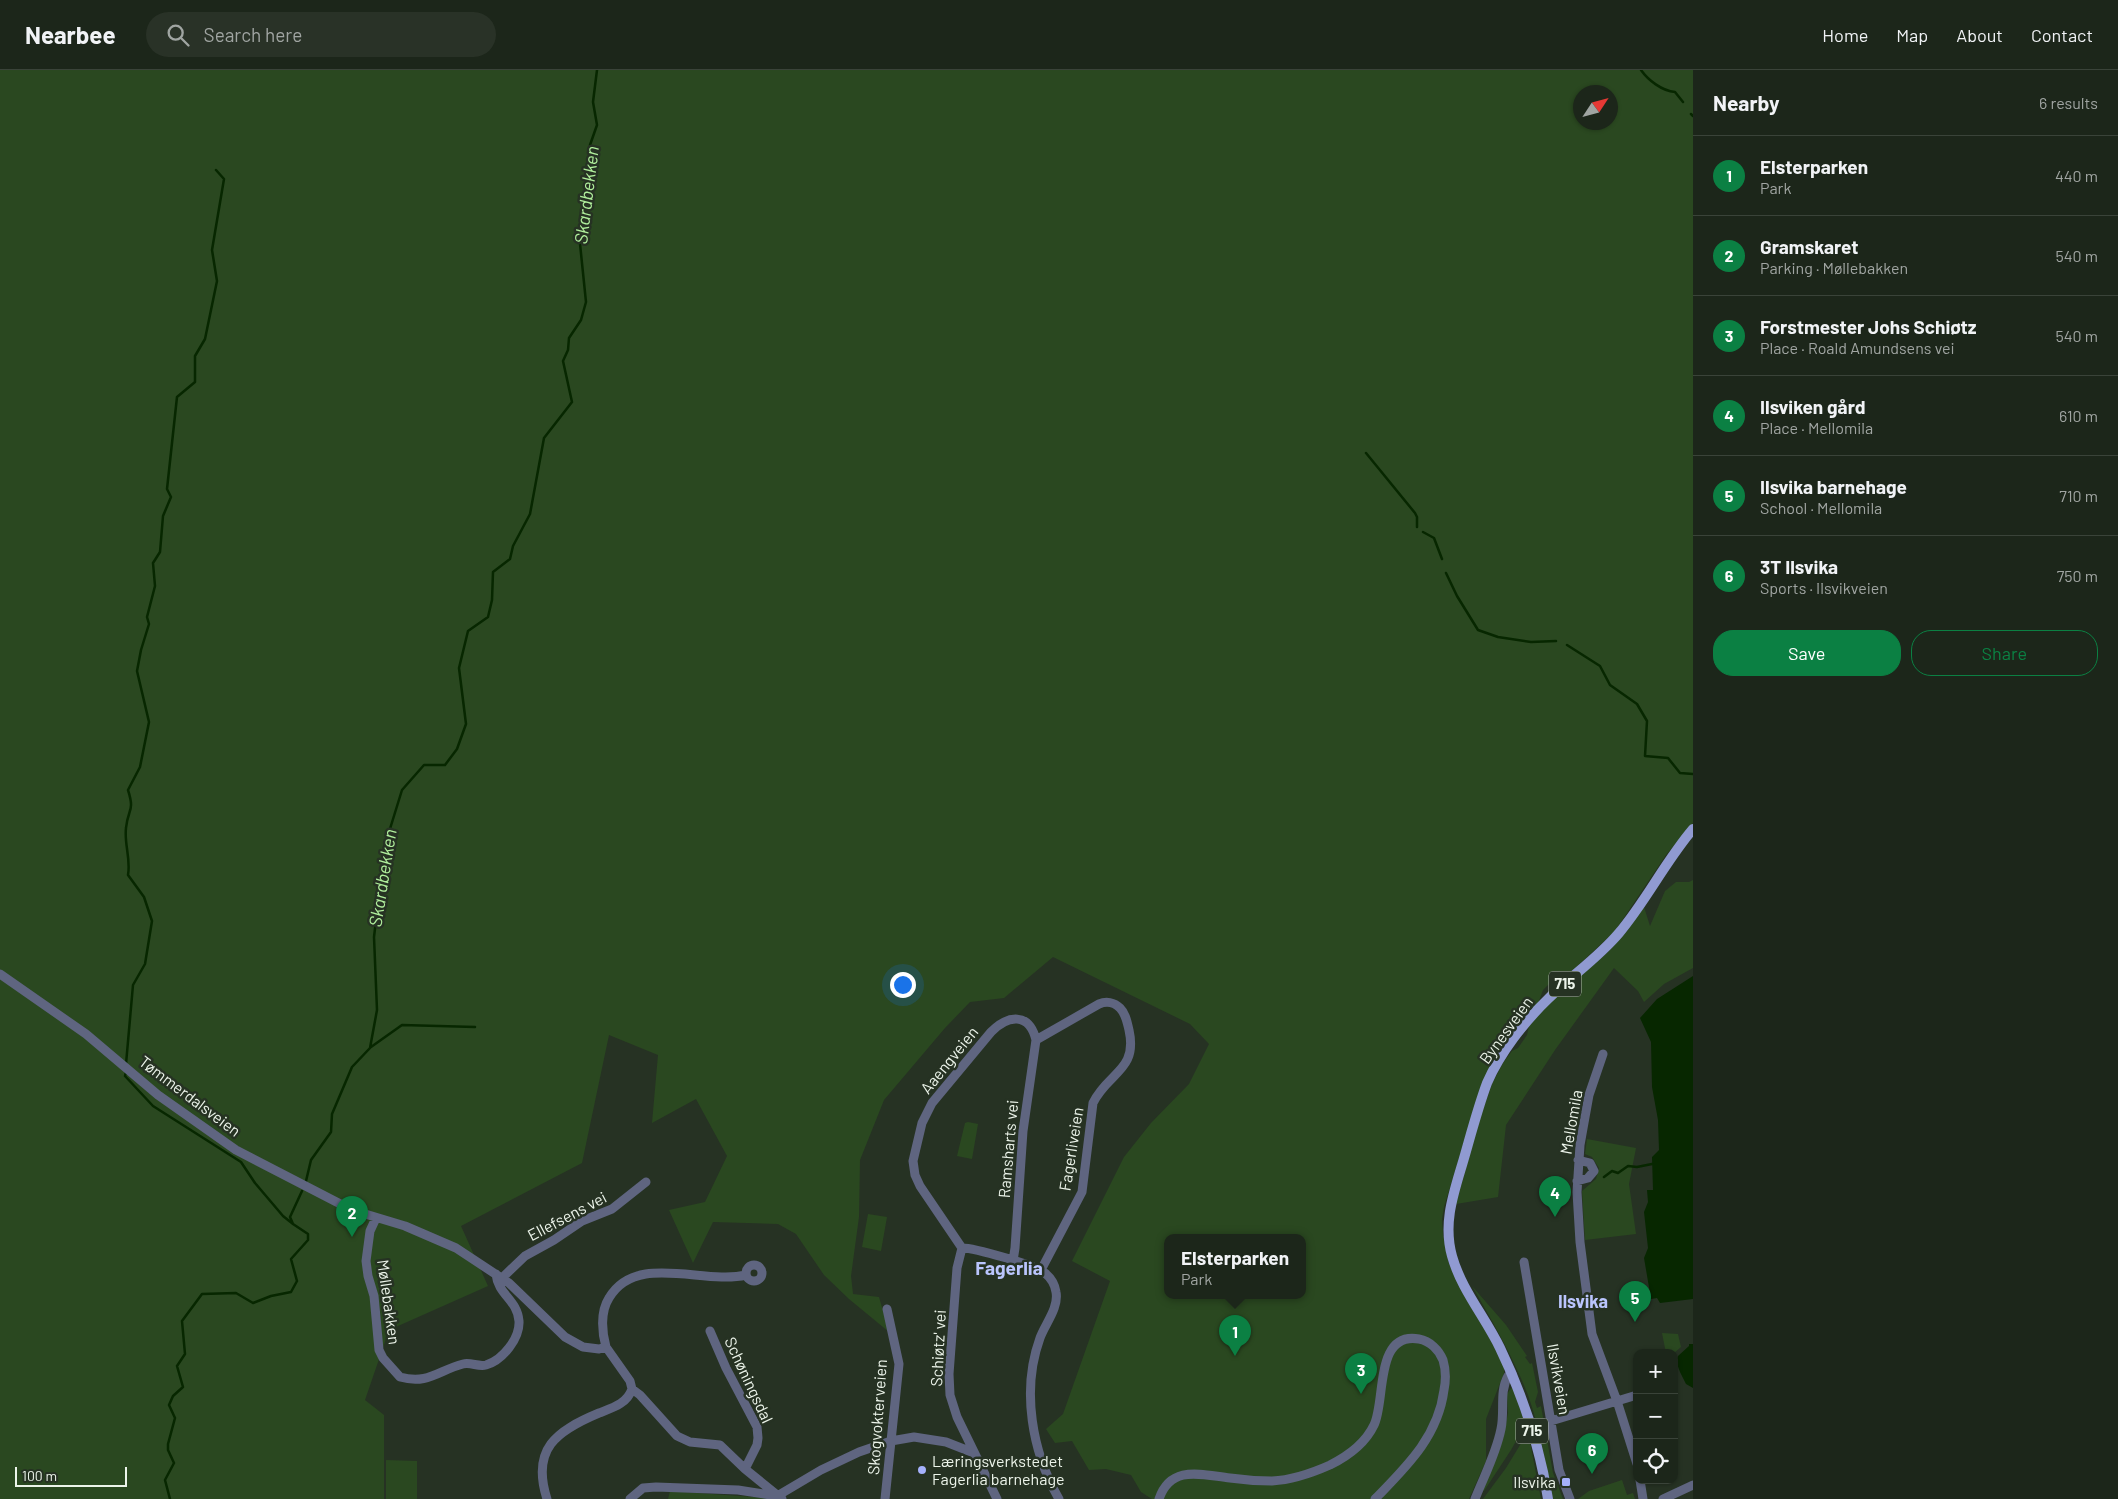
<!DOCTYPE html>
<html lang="en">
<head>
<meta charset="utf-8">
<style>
	:root { --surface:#1c261a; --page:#293227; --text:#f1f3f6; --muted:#a0a5a2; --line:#3a4339; --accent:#0b8043 }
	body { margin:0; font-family:Barlow,sans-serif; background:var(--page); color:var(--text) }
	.controls { position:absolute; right:15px; bottom:15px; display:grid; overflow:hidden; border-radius:10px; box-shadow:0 1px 4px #0004 }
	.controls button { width:45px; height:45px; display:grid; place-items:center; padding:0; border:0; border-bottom:1px solid var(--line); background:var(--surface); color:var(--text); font:25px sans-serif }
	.compass { position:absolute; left:1573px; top:15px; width:45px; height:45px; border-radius:50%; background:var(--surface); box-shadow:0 1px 4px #0004; rotate:54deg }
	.scale { position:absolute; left:15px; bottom:12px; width:112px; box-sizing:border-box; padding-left:5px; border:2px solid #ecf4ea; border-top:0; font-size:14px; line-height:18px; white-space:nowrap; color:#ecf4ea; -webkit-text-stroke:4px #263223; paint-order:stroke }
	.you { position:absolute; left:902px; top:914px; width:18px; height:18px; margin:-12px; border:4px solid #fff; border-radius:50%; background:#1a73e8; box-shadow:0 0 0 8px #1a73e833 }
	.badge { display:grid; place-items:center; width:32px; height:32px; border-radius:50%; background:var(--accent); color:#fff; font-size:16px; font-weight:700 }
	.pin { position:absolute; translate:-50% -41px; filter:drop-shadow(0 1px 2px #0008) }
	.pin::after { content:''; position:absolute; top:26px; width:18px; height:15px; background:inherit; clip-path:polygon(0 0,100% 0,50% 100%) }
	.popup { position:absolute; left:1164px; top:1164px; width:142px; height:65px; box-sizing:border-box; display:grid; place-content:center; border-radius:10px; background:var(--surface); filter:drop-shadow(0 1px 4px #0005); font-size:16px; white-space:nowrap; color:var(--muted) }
	.popup b { font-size:19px; color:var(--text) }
	.popup::after { content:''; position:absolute; left:50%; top:100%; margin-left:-10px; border:10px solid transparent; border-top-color:var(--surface) }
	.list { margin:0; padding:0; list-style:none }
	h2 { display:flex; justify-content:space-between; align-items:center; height:65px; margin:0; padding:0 20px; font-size:21px }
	h2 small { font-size:16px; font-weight:400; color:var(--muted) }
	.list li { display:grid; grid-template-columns:32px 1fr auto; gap:15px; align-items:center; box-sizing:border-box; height:80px; padding:0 20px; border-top:1px solid var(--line) }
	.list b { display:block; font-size:19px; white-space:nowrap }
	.list p { margin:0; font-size:16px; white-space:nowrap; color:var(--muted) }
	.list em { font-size:16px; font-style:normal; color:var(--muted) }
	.actions { display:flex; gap:10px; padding:15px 20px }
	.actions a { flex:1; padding:11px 0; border:1px solid var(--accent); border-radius:20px; text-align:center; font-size:18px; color:var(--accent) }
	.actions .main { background:var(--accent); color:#fff }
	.icon { flex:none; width:28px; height:28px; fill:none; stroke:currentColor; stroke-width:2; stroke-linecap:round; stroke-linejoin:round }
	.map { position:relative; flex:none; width:1693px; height:1429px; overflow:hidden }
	header { display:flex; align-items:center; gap:30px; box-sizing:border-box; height:70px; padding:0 25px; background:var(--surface); border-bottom:1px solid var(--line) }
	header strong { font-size:24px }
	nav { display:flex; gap:28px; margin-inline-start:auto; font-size:18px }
	.search { width:350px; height:45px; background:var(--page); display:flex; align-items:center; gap:12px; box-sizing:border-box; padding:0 18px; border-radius:28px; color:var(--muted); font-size:19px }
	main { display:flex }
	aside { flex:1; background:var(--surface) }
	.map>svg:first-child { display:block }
	.green { fill:#2a4820; fill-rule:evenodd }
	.water { fill:#072700 }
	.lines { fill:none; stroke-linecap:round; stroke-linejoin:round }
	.stream { stroke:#072700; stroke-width:2.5 }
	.minor { stroke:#5f6580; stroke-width:9 }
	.major { stroke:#909ad1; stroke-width:10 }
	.poi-dot { fill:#a5b1fc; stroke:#263223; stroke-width:2 }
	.labels { text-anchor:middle; stroke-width:5; stroke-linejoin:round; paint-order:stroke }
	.shield { fill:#263223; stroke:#b1baae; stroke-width:1 }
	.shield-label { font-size:15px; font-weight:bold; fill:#ecf4ea }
	.street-label { font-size:16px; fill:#ecf4ea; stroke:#263223 }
	.poi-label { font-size:16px; fill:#ecf4ea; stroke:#263223; text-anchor:start }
	.water-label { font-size:18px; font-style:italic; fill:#b1f09d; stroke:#263223 }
	.neighbourhood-label { font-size:18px; font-weight:bold; fill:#bac5fd; stroke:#263223 }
	.quarter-label { font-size:19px; font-weight:bold; fill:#bac5fd; stroke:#263223 }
</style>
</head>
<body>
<header>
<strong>Nearbee</strong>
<div class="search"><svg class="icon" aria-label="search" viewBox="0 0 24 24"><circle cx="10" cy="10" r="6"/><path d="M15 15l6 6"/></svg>Search here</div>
<nav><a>Home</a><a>Map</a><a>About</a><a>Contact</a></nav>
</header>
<main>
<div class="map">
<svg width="1693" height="1429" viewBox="0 0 1693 1429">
	<rect width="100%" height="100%" fill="#263223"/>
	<path class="green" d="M0,0H1693V753L1666,785L1615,861L1571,902L1549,914L1543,920L1539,931L1475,1036L1444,1137L1442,1149L1443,1165L1449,1194L1491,1270L1504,1297V1303L1486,1349V1391L1469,1429H1152L1141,1422L1131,1405L1106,1399L1089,1400L1072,1371L1055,1373L1046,1359L1063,1344L1110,1211L1072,1191L1124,1087L1151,1053L1189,1014L1209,974L1190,954L1053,887L1004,928L970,932L945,958L884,1030L860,1090L859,1147L851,1206L853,1224L879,1227L889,1262L849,1229L824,1205L796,1164L778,1154L713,1152L693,1193L669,1140L705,1132L727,1086L696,1029L652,1053L658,985L609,965L582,1093L461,1156L488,1216L389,1260L365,1330L384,1345V1429H0ZM1580,22H1610V52H1580ZM1168,1167H1302V1225H1168Z
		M1693,810V898L1664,914L1644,932L1638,921L1614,898L1555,980L1506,1055L1498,1127L1456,1134L1480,1048L1492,1014L1503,993L1512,981L1518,978L1527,965L1529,956L1549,932L1607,883L1627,861L1644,837L1650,856L1665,821L1676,812H1689Z
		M968,1052L978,1054L972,1089L957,1086L965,1053Z
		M1587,1069L1636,1078L1629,1114L1636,1164L1585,1170L1582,1121L1596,1109L1599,1098L1592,1087L1585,1084Z
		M868,1144L887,1147L881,1181L862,1177Z
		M1472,1216L1506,1255L1527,1286L1525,1287L1530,1294L1532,1293L1538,1322L1535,1332L1537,1338L1541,1336L1553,1403L1563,1429H1552C1546,1394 1540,1359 1528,1325C1513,1287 1493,1252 1472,1216Z
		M1662,1263L1678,1264L1681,1277L1674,1283H1666Z
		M1511,1318L1514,1319L1525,1355L1511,1380L1484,1421L1483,1420L1503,1369L1508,1343L1507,1324Z
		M1528,1362L1541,1429H1483L1506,1398Z
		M386,1390L417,1391V1429H386Z
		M1622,1410L1627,1425L1633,1423L1635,1429H1578L1589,1421Z
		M670,1421L769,1428L770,1429H668Z"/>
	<path class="water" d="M1693,906V1229L1660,1233L1657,1228L1651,1229L1644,1188L1648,1178L1644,1142L1648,1132L1647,1120H1653L1652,1087L1659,1080L1658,1050L1652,1017L1651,972L1640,948L1657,929Z
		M1689,1274H1693V1318L1686,1314L1680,1302L1676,1291L1678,1286L1689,1276Z"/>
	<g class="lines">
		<path class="stream" d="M1641,0C1648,10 1662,21 1675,22L1683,32
			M1691,44L1693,46
			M1366,383L1415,443L1417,447V457
			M1423,462L1434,468L1442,489
			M1446,503L1457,526L1478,560L1498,567L1531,572L1556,571
			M1567,575L1600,596L1610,615L1637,634L1647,651L1645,686L1668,688L1680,703L1693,704
			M371,977L402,955L475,957
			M126,994L133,915L145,894L152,851L144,827L128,805C131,789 124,774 126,758C128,738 135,742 128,720L140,697L149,652L137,601L141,580L149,554L147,547L155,516L153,493L160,482L163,446L171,427L167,419L177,327L195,312V286L205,269L217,211L212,180L224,109L216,100
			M126,1002L125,1006L153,1036L241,1092L255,1113L283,1146L293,1154
			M1604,1107L1612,1101L1618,1103L1628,1096L1637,1097L1652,1094
			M306,1111L311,1090L331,1062L332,1044L352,997L370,978L377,940L374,867L385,775L402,720L424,695H445L457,679L466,654L459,598L468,561L488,547L492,530L493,502L510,489L513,476L530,444L544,368L572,332L563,291L568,280L569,268L581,250L586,232L579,164L582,157L587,156L585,145L588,98L593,84L590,75L597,55L593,32L597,0
			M170,1429L165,1410L174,1393L168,1380V1374L175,1348L169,1335L173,1326L183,1317L177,1296L185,1284L182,1251L202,1224L236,1223L253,1233L271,1226L291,1222L297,1211L291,1189L308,1170V1164L293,1154L290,1147L302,1121"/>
		<path class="minor" d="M0,904L86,964L158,1025L236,1080L352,1140L405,1156L456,1178L509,1213L565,1267L583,1277L599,1279L606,1277L630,1311L632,1319L640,1325L677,1366L690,1372L720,1375L745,1399L782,1429
			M1036,970L1099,934C1106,931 1114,932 1120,938C1126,944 1127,952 1129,960C1138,1001 1108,1002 1093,1033L1082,1122L1041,1200
			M1603,984L1589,1025L1580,1075L1577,1122L1580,1172L1592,1264L1617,1331L1637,1394
			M1577,1111L1588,1108L1594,1101L1590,1093L1578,1090
			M376,1148L370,1161L366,1191L368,1206L374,1226L379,1280L383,1288L400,1307C428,1315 439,1300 463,1294C471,1292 478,1297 486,1295C503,1290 520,1268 519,1251C517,1229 498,1225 496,1204
			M962,1178L957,1198L949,1304L950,1325L957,1347L997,1429
			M1013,1191L1015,1178L1023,1061L1036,970C1029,942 1008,945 991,962L932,1033L922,1053L913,1091L915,1105L920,1116L962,1178C974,1178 1036,1195 1045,1203C1051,1208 1055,1215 1056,1222C1059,1238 1045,1254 1040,1268C1021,1320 1032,1382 1059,1429
			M1524,1192L1559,1400L1570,1429
			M746 1203a8 8 0 1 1 16 0a8 8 0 1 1-16 0Z
			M503,1207L525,1186L554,1170L582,1151L612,1139L646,1112
			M710,1261L726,1298L757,1357L758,1368L757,1375L745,1399
			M606,1277C602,1263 600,1242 609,1228C636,1182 703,1215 746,1205
			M1551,1351L1637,1325
			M1640,1410L1643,1429
			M547,1429C531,1379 556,1361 599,1343C612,1338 627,1334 632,1319
			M630,1429L643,1418L656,1417L738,1420L777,1426L821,1400L859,1382L891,1371L914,1367L946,1372L974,1383
			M885,1429L899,1294L887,1239
			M1159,1429C1171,1394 1202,1405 1230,1408C1244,1410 1258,1411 1272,1411C1292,1410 1312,1403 1330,1395C1348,1386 1365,1374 1374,1355C1386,1331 1374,1261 1419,1269C1430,1271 1439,1280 1443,1290C1446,1300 1446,1310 1444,1320C1438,1367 1406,1397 1375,1429
			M1475,1429C1484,1406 1496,1384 1501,1359C1505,1341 1499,1322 1508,1306L1512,1304
			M1663,1429L1693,1415"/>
		<path class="major" d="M1548,1429C1540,1377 1523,1326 1500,1278C1485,1247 1461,1219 1452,1186C1443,1154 1453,1125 1462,1095C1470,1068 1477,1040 1487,1013C1500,983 1524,952 1548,929C1571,906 1598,888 1619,863C1646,831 1665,792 1693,759"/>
	</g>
	<g class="poi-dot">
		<circle cx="922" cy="1400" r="5"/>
		<rect x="1561" y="1407" width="10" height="10" rx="2.5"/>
	</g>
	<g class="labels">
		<g class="shield">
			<rect x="1549" y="901.5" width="32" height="25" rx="4"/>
			<rect x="1516" y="1348.5" width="32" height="25" rx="4"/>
		</g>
		<g class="shield-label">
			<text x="1565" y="919">715</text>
			<text x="1532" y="1366">715</text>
		</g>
		<g class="street-label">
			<text transform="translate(1506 960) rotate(-54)" y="6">Bynesveien</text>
			<text transform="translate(949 990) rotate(-51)" y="6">Aaengveien</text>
			<text transform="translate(190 1026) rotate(37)" y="6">Tømmerdalsveien</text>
			<text transform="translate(1571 1052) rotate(-80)" y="6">Mellomila</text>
			<text transform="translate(1008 1079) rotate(-85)" y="6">Ramsharts vei</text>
			<text transform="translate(1071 1079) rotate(-81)" y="6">Fagerliveien</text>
			<text transform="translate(567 1146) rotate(-28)" y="6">Ellefsens vei</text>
			<text transform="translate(389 1232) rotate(82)" y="6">Møllebakken</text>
			<text transform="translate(938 1278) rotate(-87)" y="6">Schiøtz' vei</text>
			<text transform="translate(1559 1309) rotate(80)" y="6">Ilsvikveien</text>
			<text transform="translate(749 1310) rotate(65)" y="6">Schøningsdal</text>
			<text transform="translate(877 1347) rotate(-86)" y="6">Skogvokterveien</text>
		</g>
		<g class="poi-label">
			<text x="932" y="1397">Læringsverkstedet<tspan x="932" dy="18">Fagerlia barnehage</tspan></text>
			<text x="1556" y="1418" text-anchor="end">Ilsvika</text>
		</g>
		<g class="water-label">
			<text transform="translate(587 125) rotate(-83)" y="6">Skardbekken</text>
			<text transform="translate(383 808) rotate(-81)" y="6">Skardbekken</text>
		</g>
		<g class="neighbourhood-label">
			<text x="1583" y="1238">Ilsvika</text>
		</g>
		<g class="quarter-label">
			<text x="1009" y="1205">Fagerlia</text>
		</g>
	</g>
</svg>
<div class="controls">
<button>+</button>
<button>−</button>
<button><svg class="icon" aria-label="locate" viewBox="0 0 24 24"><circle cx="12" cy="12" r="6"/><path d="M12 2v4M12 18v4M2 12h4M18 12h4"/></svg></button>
</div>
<svg class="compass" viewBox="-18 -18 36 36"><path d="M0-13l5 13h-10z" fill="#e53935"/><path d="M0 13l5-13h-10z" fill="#a0a5a2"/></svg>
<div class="scale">100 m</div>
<div class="you"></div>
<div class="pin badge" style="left:1235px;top:1286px">1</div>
<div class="popup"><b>Elsterparken</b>Park</div>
<div class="pin badge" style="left:352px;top:1167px">2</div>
<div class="pin badge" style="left:1361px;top:1324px">3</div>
<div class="pin badge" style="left:1555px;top:1147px">4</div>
<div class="pin badge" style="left:1635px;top:1252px">5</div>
<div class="pin badge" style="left:1592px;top:1404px">6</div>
</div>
<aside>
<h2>Nearby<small>6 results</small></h2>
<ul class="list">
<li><span class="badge">1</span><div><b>Elsterparken</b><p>Park</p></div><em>440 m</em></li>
<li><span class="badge">2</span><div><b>Gramskaret</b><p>Parking · Møllebakken</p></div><em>540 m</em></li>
<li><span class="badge">3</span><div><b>Forstmester Johs Schiøtz</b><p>Place · Roald Amundsens vei</p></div><em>540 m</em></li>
<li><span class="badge">4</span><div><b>Ilsviken gård</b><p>Place · Mellomila</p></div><em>610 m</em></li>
<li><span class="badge">5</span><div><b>Ilsvika barnehage</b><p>School · Mellomila</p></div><em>710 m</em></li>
<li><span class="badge">6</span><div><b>3T Ilsvika</b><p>Sports · Ilsvikveien</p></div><em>750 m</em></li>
</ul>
<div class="actions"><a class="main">Save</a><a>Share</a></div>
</aside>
</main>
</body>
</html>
